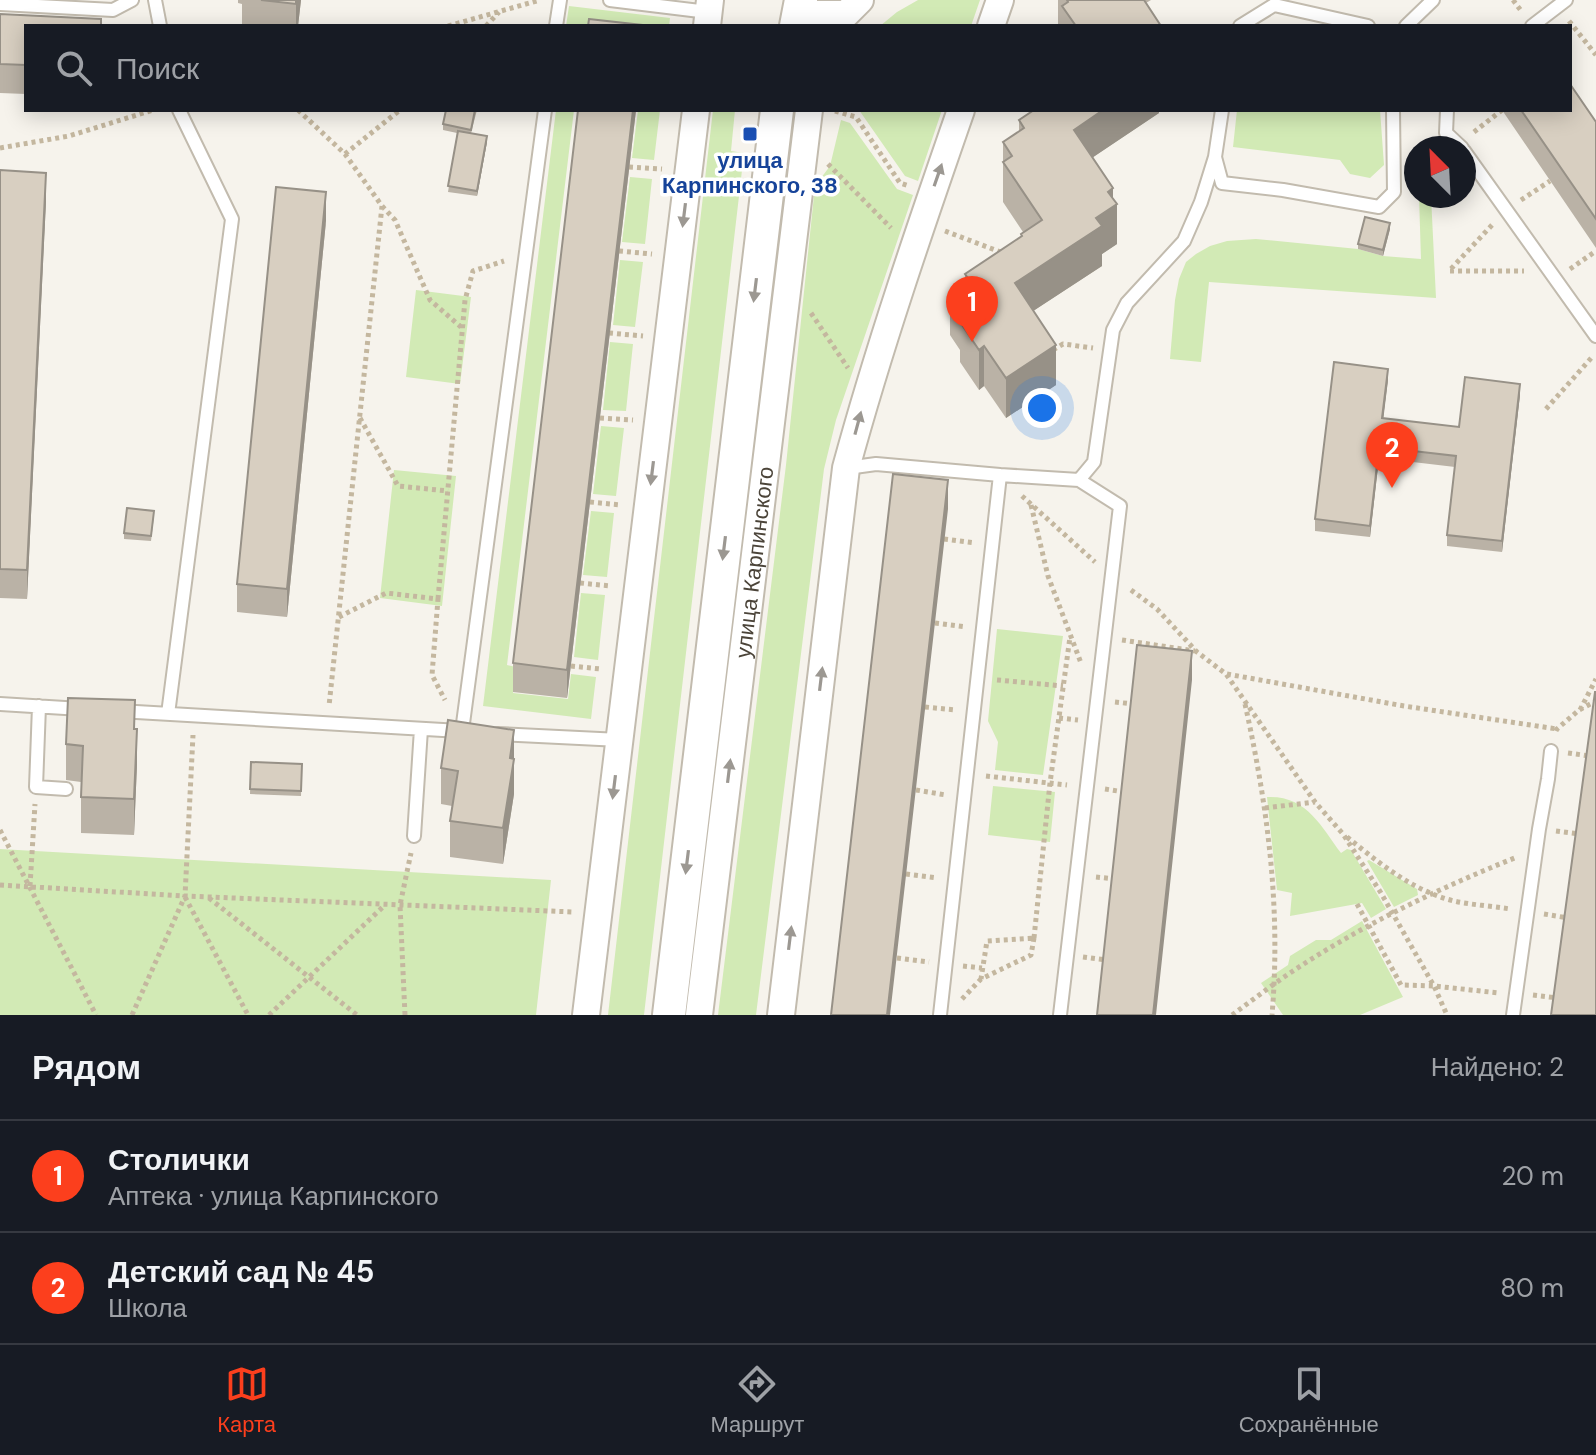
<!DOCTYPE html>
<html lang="ru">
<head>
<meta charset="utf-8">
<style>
	:root { --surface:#171b24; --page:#20242c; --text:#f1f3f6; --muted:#9ea1a6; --line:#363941; --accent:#fc3f1d }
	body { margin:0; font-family:"DM Sans",sans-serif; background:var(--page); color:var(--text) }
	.compass { position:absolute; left:1404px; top:136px; width:72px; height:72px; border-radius:50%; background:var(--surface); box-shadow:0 4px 20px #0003; rotate:336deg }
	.you { position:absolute; left:1042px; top:408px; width:28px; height:28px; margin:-20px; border:6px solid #fff; border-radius:50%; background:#1a73e8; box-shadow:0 0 0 12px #1a73e833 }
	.badge { display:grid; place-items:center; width:52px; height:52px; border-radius:50%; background:var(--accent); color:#fff; font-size:26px; font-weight:700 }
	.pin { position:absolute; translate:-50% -66px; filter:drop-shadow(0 2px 4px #0008) }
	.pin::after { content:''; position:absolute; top:42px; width:28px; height:24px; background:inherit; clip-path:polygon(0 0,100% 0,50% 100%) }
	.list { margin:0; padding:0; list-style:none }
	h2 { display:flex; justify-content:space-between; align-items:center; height:104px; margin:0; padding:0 32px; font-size:34px }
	h2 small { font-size:26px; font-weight:400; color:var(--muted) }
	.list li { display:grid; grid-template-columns:52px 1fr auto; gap:24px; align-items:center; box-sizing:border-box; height:112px; padding:0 32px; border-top:2px solid var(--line) }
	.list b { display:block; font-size:30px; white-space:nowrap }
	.list p { margin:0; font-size:26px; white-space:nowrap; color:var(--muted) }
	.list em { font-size:26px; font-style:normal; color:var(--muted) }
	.icon { flex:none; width:44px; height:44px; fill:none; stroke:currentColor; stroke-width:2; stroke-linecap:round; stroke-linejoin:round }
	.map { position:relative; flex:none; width:1596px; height:1015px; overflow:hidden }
	.search { position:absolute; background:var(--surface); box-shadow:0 4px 20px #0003; left:24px; right:24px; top:24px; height:88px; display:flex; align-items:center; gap:20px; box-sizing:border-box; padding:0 28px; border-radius:0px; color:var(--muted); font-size:30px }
	.sheet { height:328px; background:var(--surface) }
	nav { display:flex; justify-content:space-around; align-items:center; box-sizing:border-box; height:112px; border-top:2px solid var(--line); background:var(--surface); font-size:22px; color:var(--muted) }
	nav a { display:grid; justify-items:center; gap:4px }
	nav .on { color:var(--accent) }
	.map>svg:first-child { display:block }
	.green { fill:#d2eab5 }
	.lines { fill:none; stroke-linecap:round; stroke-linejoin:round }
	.service-casing { stroke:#c2bbae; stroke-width:16 }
	.minor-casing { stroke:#c2bbae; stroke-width:30 }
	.tertiary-casing { stroke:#c2bbae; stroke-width:36 }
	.path { stroke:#c4b79f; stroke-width:5; stroke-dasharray:4 4; stroke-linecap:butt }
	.service { stroke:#fff; stroke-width:12 }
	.minor { stroke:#fff; stroke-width:26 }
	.tertiary { stroke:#fff; stroke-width:32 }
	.wall { fill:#bab2a6 }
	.shaded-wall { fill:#979187 }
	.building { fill:#d8cfc1; stroke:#979187; stroke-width:2 }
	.oneway { fill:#9c9892 }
	.transit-dot { fill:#1a4fb4; stroke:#fff; stroke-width:3 }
	.labels { text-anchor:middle; stroke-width:7; stroke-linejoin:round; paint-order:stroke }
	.transit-label { font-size:22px; font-weight:bold; fill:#164399; stroke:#fff }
	.street-label { font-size:22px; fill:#4b4439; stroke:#fff }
</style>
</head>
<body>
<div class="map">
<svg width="1596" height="1015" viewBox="0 0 1596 1015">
	<rect width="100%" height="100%" fill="#f6f3ec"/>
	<path class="green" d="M918,0H980L971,26H880L897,12Z
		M569,6L670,18L669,26H566Z
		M556,110H574L507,665L516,667L513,693L568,699L571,674L596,677L591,719L483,706Z
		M638,110H660L654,160L632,158Z
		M713,110H735L731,151L744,153L644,1015H608Z
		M859,110H942L918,181L905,176Z
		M1237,110H1380L1384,165L1370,178L1350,174L1340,160L1233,147Z
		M841,120L850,123L897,189L913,195L836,420L824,469L756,1015H718L786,465L815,186L830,166Z
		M630,177L652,179L645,244L622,242Z
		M1419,196H1431L1436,298L1209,282L1201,362L1170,359L1175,300L1179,279L1186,262L1196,254L1210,246L1227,241L1256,239L1358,249L1383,256L1421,259Z
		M620,260L643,262L635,327L613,325Z
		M416,290L471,297L460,384L406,377Z
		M610,342L633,344L626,411L603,410Z
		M601,426L624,428L616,496L593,494Z
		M394,470L456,476L442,606L380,598Z
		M591,511L614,513L607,577L583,575Z
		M581,593L605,595L598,660L574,657Z
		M997,629L1063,636L1043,775L995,770L998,742L988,721Z
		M993,786L1055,792L1050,842L988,835Z
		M1267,797C1306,795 1321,826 1341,853L1347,849L1351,850L1386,909L1371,918L1362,903L1290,916L1292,893L1277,890Z
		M0,849L551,880L536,1015H0Z
		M1369,860L1417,889L1418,895L1394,907L1367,861Z
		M1362,921L1403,997L1360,1015H1283L1261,983L1288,965L1290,956L1316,940H1331Z"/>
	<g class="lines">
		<defs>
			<path id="service" d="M155,0L160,26
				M610,0L708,12
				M0,4L113,10L132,0
				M556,26L560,0
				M1240,26L1274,5L1368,26
				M1406,26L1433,0
				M1532,26L1566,0
				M1447,110L1446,133L1462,148
				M1464,151L1596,336
				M1215,157L1222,183L1283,190L1379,207L1394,192L1393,110
				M847,468L876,464L1000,475L940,1015
				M1000,475L1079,480L1120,506L1060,1015
				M1079,480L1094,462L1113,330L1127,303L1184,241L1201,202L1215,157L1222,110
				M0,704L81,709
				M39,706L36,787L66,789
				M119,711L460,731
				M168,714L232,219L179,110
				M462,731L545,110
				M498,734L620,740
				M414,836L421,729
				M1513,1015L1539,829L1548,779L1551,751"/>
			<g id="minor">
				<path d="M707,26L710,0"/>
				<path d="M801,26L799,14H846L860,0"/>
				<path d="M991,26L1000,0"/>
				<path d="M586,1015L696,110"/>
				<path id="s1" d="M699,1015L809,110"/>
				<path d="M781,1015L846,468C879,347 920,228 961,110"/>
			</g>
			<path id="tertiary" d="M796,26L801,0
				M669,1015L777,110"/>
		</defs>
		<use href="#service" class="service-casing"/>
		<use href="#minor" class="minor-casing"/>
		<use href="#tertiary" class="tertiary-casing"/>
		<path class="path" d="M1513,0L1522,12
			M1569,21L1596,55
			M448,26L540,0
			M486,26L499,12
			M298,110L345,154L382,206L329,706
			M835,111L856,117L900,183L909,186
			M1474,132L1502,110
			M0,148L69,136L153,110
			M345,154L400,110
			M828,164L891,228
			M629,167L662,169
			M1521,200L1550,181
			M382,206L395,220L430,300L461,327
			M1492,225L1449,271H1524
			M945,231L1003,253
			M619,251L652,254
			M1570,269L1596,251
			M811,313L848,368
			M609,333L643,336
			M1053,350L1063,344L1093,348
			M1546,409L1593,356
			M360,418L398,486L448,491
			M600,418L633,420
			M1022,496L1095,562
			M590,502L621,505
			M1031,505L1048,576L1081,663
			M944,539L975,543
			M580,583L611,586
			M1131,590L1157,609L1197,652L1226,674L1315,802L1343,834L1381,893L1434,986L1447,1015
			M438,599L465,300L473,271L504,261
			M339,617L386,593L438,599L432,675L445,700
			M935,623L966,627
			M1122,640L1195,651
			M571,666L601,669
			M1227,674L1404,706L1557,729
			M997,680L1063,686
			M1115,702L1133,704
			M1245,704C1268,808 1281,909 1272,1015
			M925,707L956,710
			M1580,710L1596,679
			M1059,718L1078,720
			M1556,731L1557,729L1579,710L1596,701
			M1568,753L1590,756
			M986,776L1067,785
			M1105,789L1124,792
			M916,790L946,795
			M1265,808L1315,802
			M0,830L96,1015
			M1556,831L1579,834
			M1347,837C1379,863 1413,891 1454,901C1472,905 1492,906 1510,909
			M906,874L937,878
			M1096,877L1115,879
			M0,885L185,896L574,912
			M30,886L35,804
			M185,897L248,1015
			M209,898L357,1015
			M1357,904L1401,985L1434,986L1499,993
			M1544,914L1568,918
			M1034,938L1050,783L1070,637
			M1034,938L1031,955L981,979L987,941Z
			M1083,957L1106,960
			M897,958L929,962
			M963,966L982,968
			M1533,995L1558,998
			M962,999L981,979
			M132,1015L185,896L193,735
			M269,1015L385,905
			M405,1015L400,905L411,853
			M1232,1015C1250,1002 1268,988 1287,975C1358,927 1437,889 1517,857"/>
		<use href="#service" class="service"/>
		<use href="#minor" class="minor"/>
		<use href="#tertiary" class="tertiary"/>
	</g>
	<path class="wall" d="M238,0H301L298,26H242V4L238,3Z
		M1058,0H1151L1146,3L1161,26H1058Z
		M0,14L26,26V94L0,93Z
		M477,110L471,133L487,142L477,196L448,192L457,133L443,130V124Z
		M578,110H636L567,698L513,692V663Z
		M1159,110V113L1093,157L1113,199L1117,244L1102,254V266L1033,311L1056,385L1006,418L984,386L979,390L960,362V350L950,335V295L965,284V274L1021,237V234L1023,232L1003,202V142L1019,131V120Z
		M1502,110H1570L1596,122V248Z
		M0,170L46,201L27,599L0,598Z
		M326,221L287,617L237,612V584Z
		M1390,229L1383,256L1358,249V244Z
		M1388,380L1383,418L1459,427L1520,395L1502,552L1447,546V535L1455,467L1379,458L1370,537L1315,531V519Z
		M154,516L151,541L124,539V533Z
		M135,729L137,764L134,835L81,833V782L66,780V744Z
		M514,730V794L503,864L450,857V821L452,806L441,804V768Z
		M251,762L302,764L301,796L250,794Z"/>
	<path class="shaded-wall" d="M296,0H301L298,26H296Z
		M633,110H636L567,698V670Z
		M1103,110H1159V113L1074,170V130Z
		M487,136V142L477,196V191Z
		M46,173V201L27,599V570Z
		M1113,188V206L1117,204V244L1102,254V266L1015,323V283L1096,218L1108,192Z
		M326,192V221L287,617V589Z
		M1390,223V229L1383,256V250Z
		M1056,345V385L1006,418V378Z
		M984,346V386L979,390V350Z
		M1388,369V380L1382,430V418Z
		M1520,384V395L1502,552V541Z
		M1379,447V458L1370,537V526Z
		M948,480V509L890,1015H887Z
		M1192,651V680L1156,1015H1153Z
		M137,729V764L134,835V799Z
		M514,730V794L503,864V828Z"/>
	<path class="building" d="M261,0H296V4Z
		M1067,0H1144L1161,26H1076L1062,6L1068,2Z
		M0,14L101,19V26H26V65L0,64Z
		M589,19L642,25V26H588Z
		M1570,84L1596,122V219L1521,110H1570Z
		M446,110H475L471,130L443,124Z
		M578,110H633L567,670L513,663Z
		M1034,110H1103L1074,130L1113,188L1108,192L1117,204L1096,218L1102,226L1015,283L1056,345L1006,378L984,346L979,350L960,322L966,318L950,295L970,281L965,274L1022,236L1021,234L1042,220L1003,162L1012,156L1003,142L1024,128L1019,120Z
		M458,131L487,136L477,191L448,186Z
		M0,170L46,173L27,570L0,569Z
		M276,187L326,192L287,589L237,584Z
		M1365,217L1390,223L1383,250L1358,244Z
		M1334,362L1388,369L1382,418L1459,427L1465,377L1520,384L1502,541L1447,535L1456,456L1379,447L1370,526L1315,519Z
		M893,474L948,480L887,1015H831Z
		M127,508L154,511L151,536L124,533Z
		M1137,645L1192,651L1153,1015H1097Z
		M1595,692H1596V1015H1551Z
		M68,698L135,700L134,729H137L134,799L81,797L83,746L66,744Z
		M448,720L514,730L510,758L514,759L503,828L450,821L458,771L441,768Z
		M251,762L302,764L301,791L250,789Z"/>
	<defs><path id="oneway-solid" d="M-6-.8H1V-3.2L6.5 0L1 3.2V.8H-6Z" transform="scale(2)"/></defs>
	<g class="oneway">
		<use href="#oneway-solid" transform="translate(938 175) rotate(-71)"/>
		<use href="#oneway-solid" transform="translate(684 215) rotate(97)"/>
		<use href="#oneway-solid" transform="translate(755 290) rotate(97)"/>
		<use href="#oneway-solid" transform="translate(858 423) rotate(-75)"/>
		<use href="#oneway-solid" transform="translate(652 473) rotate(97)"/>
		<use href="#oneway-solid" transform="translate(724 548) rotate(97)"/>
		<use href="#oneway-solid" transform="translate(821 679) rotate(-83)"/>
		<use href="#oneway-solid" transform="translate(729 771) rotate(-83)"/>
		<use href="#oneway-solid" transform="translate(614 787) rotate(97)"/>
		<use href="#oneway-solid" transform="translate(687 862) rotate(97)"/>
		<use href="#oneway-solid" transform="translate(790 938) rotate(-83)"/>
	</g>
	<rect class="transit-dot" x="742" y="126" width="16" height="16" rx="4"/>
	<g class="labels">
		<g class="transit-label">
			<text x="750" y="168">улица<tspan x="750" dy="25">Карпинского, 38</tspan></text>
		</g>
		<g class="street-label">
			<text dy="8" stroke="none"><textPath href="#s1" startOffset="456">улица Карпинского</textPath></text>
		</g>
	</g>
</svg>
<svg class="compass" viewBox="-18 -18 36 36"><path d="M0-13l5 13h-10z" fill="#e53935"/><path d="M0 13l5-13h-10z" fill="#9ea1a6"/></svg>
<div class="you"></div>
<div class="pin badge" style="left:972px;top:342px">1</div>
<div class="pin badge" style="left:1392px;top:488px">2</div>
<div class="search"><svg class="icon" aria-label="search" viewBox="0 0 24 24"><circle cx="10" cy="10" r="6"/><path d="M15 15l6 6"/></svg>Поиск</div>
</div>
<section class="sheet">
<h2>Рядом<small>Найдено: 2</small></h2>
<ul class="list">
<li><span class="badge">1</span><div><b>Столички</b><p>Аптека · улица Карпинского</p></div><em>20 m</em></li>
<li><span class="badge">2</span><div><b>Детский сад № 45</b><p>Школа</p></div><em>80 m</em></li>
</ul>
</section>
<nav>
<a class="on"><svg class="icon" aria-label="map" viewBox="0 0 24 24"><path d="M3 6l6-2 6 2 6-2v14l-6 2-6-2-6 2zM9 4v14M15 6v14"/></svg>Карта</a>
<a><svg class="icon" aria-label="directions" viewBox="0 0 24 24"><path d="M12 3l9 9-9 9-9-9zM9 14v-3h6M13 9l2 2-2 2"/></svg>Маршрут</a>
<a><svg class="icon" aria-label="saved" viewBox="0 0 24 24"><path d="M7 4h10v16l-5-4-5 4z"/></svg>Сохранённые</a>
</nav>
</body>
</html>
